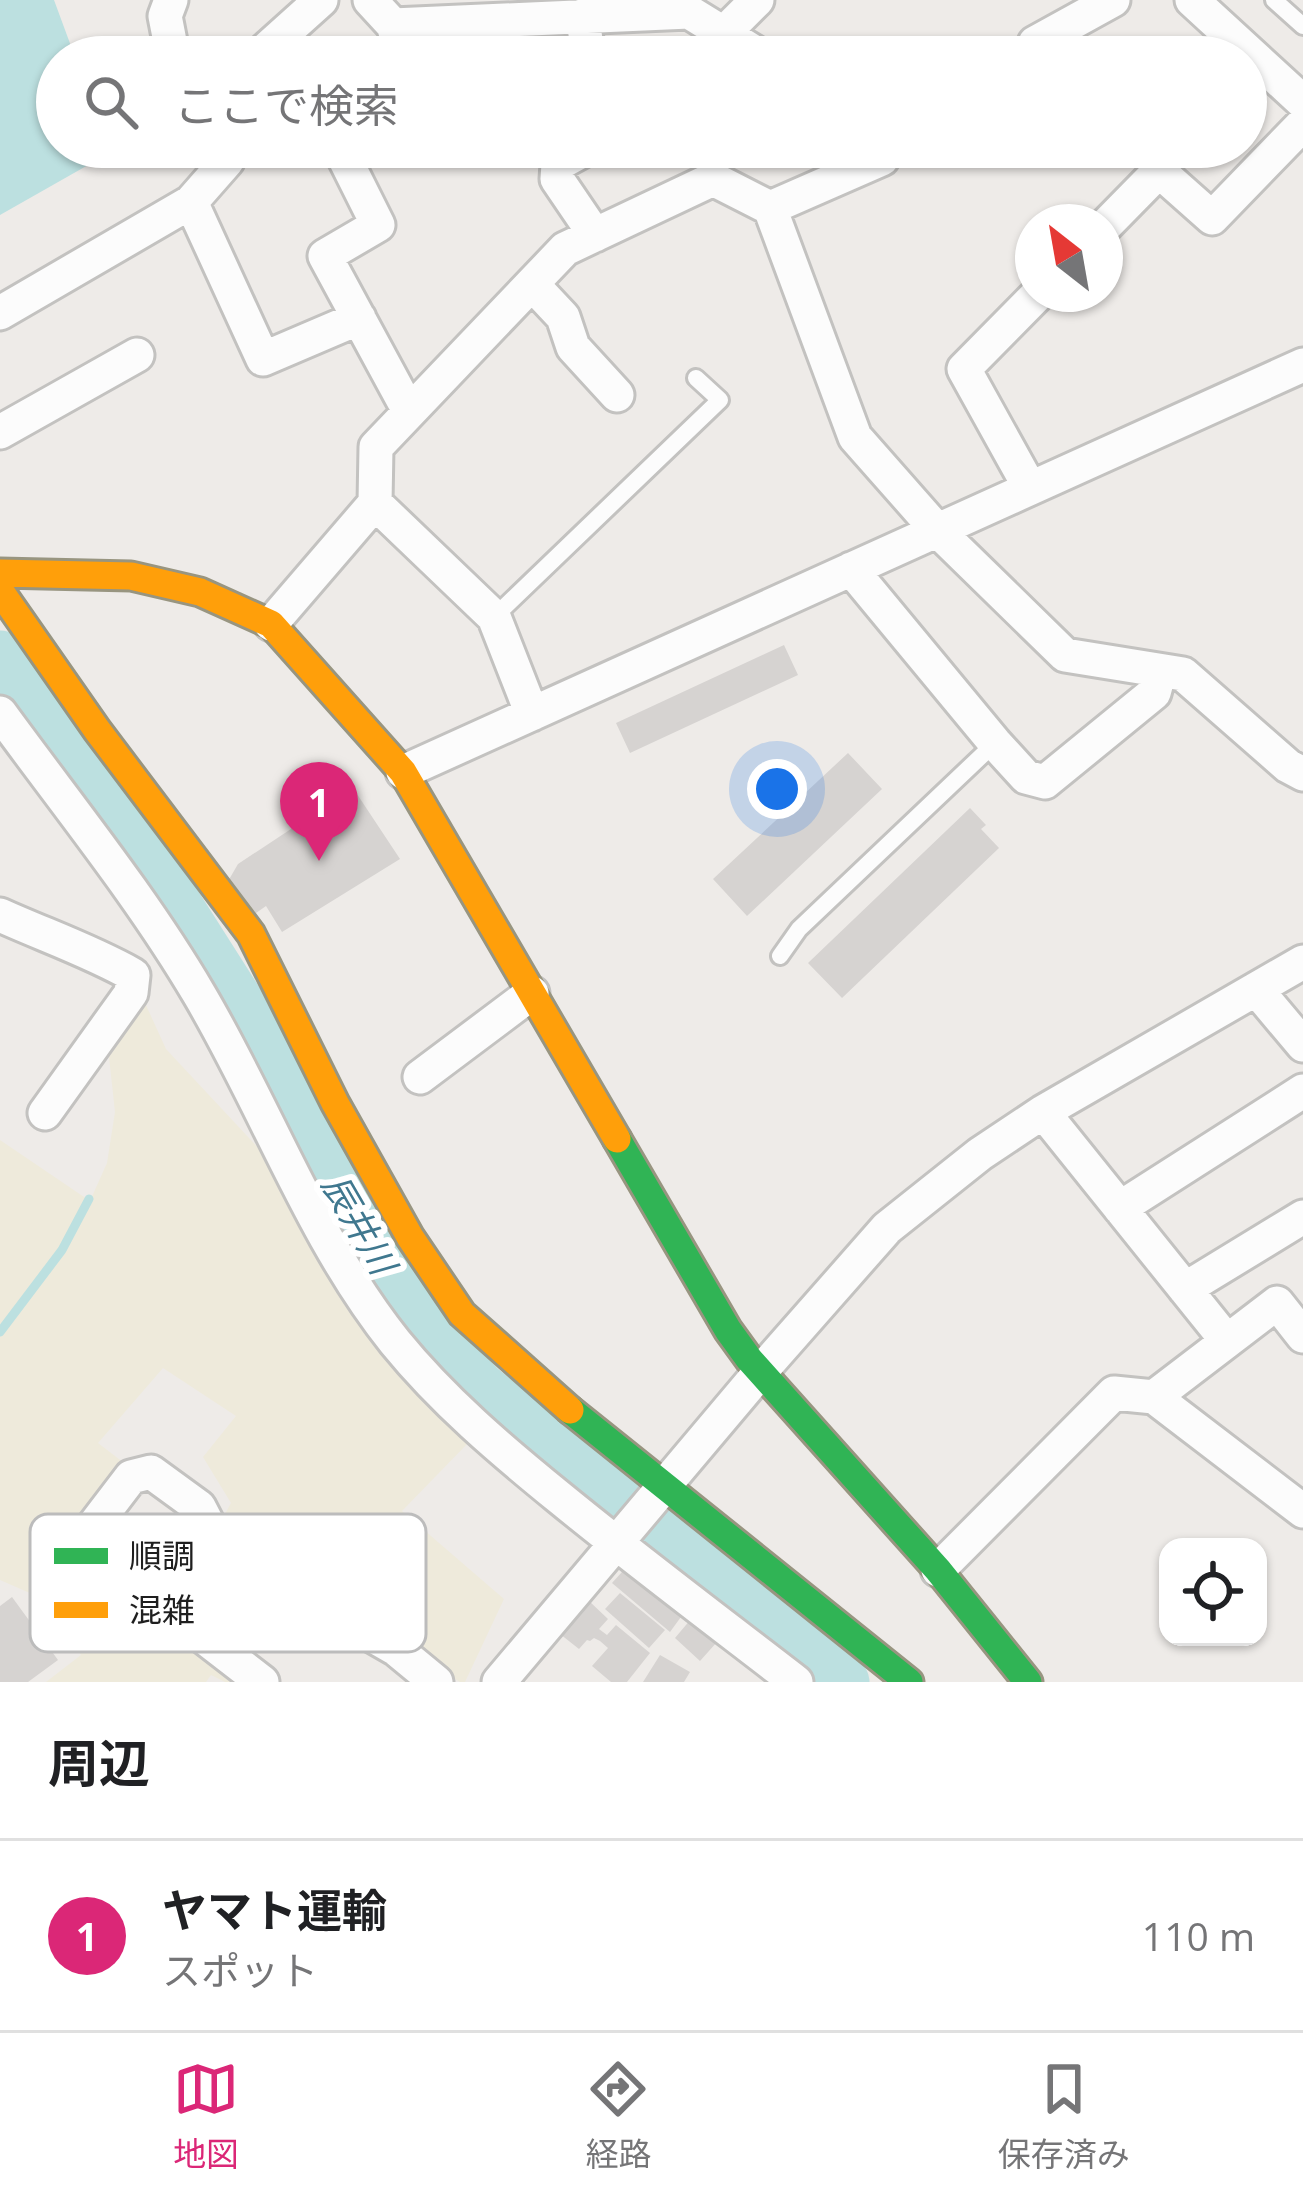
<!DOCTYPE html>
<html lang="ja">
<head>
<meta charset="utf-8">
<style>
	:root { --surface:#fff; --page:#f2f2f2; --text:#202124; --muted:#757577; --line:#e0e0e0; --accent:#db2777 }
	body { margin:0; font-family:"Open Sans","Noto Sans JP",sans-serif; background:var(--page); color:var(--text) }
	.controls { position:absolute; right:36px; bottom:36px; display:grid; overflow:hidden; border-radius:24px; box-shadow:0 3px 9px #0004 }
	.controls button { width:108px; height:108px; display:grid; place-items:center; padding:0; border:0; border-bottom:3px solid var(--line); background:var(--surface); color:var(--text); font:60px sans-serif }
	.compass { position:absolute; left:1015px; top:204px; width:108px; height:108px; border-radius:50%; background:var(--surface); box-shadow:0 3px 9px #0004; rotate:329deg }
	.you { position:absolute; left:777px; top:789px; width:42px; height:42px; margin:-30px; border:9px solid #fff; border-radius:50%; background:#1a73e8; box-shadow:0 0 0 18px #1a73e833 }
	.badge { display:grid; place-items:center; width:78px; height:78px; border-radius:50%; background:var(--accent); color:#fff; font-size:39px; font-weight:700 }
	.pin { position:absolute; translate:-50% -99px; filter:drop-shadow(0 3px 6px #0008) }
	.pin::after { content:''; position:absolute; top:63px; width:42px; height:36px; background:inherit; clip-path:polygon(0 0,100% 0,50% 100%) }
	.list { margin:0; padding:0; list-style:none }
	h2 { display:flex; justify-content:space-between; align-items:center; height:156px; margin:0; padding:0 48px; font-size:51px }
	h2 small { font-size:39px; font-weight:400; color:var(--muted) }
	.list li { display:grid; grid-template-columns:78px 1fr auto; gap:36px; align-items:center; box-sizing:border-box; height:192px; padding:0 48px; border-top:3px solid var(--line) }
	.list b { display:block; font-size:45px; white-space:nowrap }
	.list p { margin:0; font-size:39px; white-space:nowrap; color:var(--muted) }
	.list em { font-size:39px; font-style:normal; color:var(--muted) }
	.icon { flex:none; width:66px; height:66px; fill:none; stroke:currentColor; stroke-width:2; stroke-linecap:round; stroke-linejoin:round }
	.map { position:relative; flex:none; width:1303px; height:1682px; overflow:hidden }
	.search { position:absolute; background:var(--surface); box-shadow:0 3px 9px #0004; left:36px; right:36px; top:36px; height:132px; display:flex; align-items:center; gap:30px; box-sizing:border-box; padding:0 42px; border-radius:66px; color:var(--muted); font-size:45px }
	.sheet { height:348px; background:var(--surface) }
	nav { display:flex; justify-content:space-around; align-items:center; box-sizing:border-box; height:168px; border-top:3px solid var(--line); background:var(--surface); font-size:33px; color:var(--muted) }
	nav a { display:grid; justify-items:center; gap:6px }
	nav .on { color:var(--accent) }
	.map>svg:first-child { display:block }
	.farmland { fill:#eeeadb }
	.water { fill:#bce0e0 }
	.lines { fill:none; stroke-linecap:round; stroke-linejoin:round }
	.stream { stroke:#bce0e0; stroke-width:9 }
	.river { stroke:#bce0e0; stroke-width:51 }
	.building { fill:#d6d3d1 }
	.lane-casing { stroke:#c3c2c0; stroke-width:22 }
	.street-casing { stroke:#c3c2c0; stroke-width:39 }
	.fast-casing { stroke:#989580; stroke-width:33 }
	.slow-casing { stroke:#989580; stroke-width:33 }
	.lane { stroke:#fcfcfc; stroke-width:16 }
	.street { stroke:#fcfcfc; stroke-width:33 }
	.fast { stroke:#30b455; stroke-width:27 }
	.slow { stroke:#ff9f0a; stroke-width:27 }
	.labels { text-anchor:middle; stroke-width:12; stroke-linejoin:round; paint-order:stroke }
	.water-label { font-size:36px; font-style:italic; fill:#40788f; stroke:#fff }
	.key { fill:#fff; stroke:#bcbcbc; stroke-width:3 }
	.key-label { font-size:33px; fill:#1f1f1f }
</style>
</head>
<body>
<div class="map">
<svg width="1303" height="1682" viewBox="0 0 1303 1682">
	<rect width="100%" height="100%" fill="#eeebe8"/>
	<path class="farmland" d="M145,1003L166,1049L275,1166L471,1440L402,1511L504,1599L465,1682H460L244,1548L220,1523L231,1503L203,1457L236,1416L163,1368L98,1443L128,1466L69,1547L241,1679V1682H225L211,1675L206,1682H46L81,1655L39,1597L0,1580V1140L90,1201L107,1163L115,1112L109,1057Z"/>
	<path class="water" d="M0,0H54L75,57H57V147H108L111,152L0,215Z"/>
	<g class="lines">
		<path class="stream" d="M0,1332L62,1250L89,1199"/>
		<path class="river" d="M0,656L173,899L243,1009L374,1256L417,1319L480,1387L844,1682"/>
	</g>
	<path class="building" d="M784,645L798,675L630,753L616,723Z
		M848,753L882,789L747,916L713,879Z
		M353,788L400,859L282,932L266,906L256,913L227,883L238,864Z
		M970,808L986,825L981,829L999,848L842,998L808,963Z
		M631,1562L686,1610L670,1632L612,1583Z
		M620,1593L665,1630L649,1648L605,1609Z
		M12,1597L58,1660L28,1682H0V1606Z
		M588,1600L608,1619L599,1629L607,1635L616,1625L650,1653L627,1682H611L592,1666L608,1648L600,1641L594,1638L590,1641L587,1640L579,1649L560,1634Z
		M691,1619L717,1642L700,1661L675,1638Z
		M660,1655L690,1672L684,1682H643Z"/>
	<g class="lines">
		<defs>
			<path id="lane" d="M1274,0L1303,26
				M494,617L720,400L696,378
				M780,956L799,929L995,743"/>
			<path id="street" d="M171,0L165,16L173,57
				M370,0L393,25L689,12L762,57
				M1192,0L1303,102
				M582,16L589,57
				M393,25L403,57
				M724,33L757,0
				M266,57L262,53L321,0
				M1039,57L1035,43L1113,0
				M339,147L378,225L325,256L403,400L411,408
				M589,147L558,164L557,179L595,235
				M191,202L263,359L359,318
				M770,208L855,437L937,530L1065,655L1183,674L1288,766L1303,774
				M1105,226L1159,171L1212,218L1303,124
				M532,284L563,317L573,347L617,395
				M0,313L191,202L227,161L219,147
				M0,432L137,355
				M1030,488L964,369L1038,294
				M851,569L995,743L1026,777L1045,782L1154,693L1160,671
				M271,624L375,503
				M0,713C67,805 142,897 199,994C267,1109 312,1238 395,1342C443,1401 501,1450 560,1498C637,1561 717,1621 796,1682
				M532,714L494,617L375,503L376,447L565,249L713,179L770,208L882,159L889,147
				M403,772L1303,365
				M0,915C44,935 91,951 133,975L131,993L45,1113
				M1256,989L1303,1045
				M420,1077L532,993
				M1043,1112L1227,1341
				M1120,1208L1303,1091
				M1185,1289L1303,1217
				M1154,1397L1277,1303L1303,1336
				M938,1570L1114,1393L1154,1397L1303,1511
				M262,1682L95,1553L89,1532L131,1477L151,1472L199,1507L214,1536L253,1567L396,1649L436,1682
				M499,1682L762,1370L887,1228L980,1154L1043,1112L1303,962"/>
			<path id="fast" d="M617,1139L728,1330L749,1359L938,1570L1028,1682
				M570,1410L909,1682"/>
			<path id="slow" d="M0,573L131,576L200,592L271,624L403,772L617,1139
				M0,591L97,730L251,934L335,1103L410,1237L462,1314L570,1410"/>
		</defs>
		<use href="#lane" class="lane-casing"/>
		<use href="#street" class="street-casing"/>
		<use href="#fast" class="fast-casing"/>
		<use href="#slow" class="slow-casing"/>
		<use href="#lane" class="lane"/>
		<use href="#street" class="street"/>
		<use href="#fast" class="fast"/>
		<use href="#slow" class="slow"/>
	</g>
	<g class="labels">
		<g class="water-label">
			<text transform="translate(359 1224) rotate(60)" y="13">辰井川</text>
		</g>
	</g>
	<rect x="30" y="1514" width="396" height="138" rx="18" class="key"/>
	<rect x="54" y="1548" width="54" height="16" fill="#30b455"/>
	<rect x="54" y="1602" width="54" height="16" fill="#ff9f0a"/>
	<g class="key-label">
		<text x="129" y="1568">順調</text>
		<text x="129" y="1622">混雑</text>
	</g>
</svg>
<div class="controls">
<button><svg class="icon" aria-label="locate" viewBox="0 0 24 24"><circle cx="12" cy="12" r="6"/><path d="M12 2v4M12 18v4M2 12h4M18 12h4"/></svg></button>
</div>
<svg class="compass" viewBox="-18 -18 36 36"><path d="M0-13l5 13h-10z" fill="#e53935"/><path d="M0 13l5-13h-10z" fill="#757577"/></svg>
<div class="you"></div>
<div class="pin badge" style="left:319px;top:861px">1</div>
<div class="search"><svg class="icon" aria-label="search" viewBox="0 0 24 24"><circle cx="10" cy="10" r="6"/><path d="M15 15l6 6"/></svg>ここで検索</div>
</div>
<section class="sheet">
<h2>周辺<small></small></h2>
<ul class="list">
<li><span class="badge">1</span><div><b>ヤマト運輸</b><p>スポット</p></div><em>110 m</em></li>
</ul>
</section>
<nav>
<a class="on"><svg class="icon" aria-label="map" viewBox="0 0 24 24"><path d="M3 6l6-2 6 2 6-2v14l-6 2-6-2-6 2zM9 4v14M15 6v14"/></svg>地図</a>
<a><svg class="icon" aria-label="directions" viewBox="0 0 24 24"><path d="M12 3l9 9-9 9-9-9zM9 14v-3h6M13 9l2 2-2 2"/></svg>経路</a>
<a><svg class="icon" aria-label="saved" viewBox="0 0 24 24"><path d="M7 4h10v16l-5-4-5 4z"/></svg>保存済み</a>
</nav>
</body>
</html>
